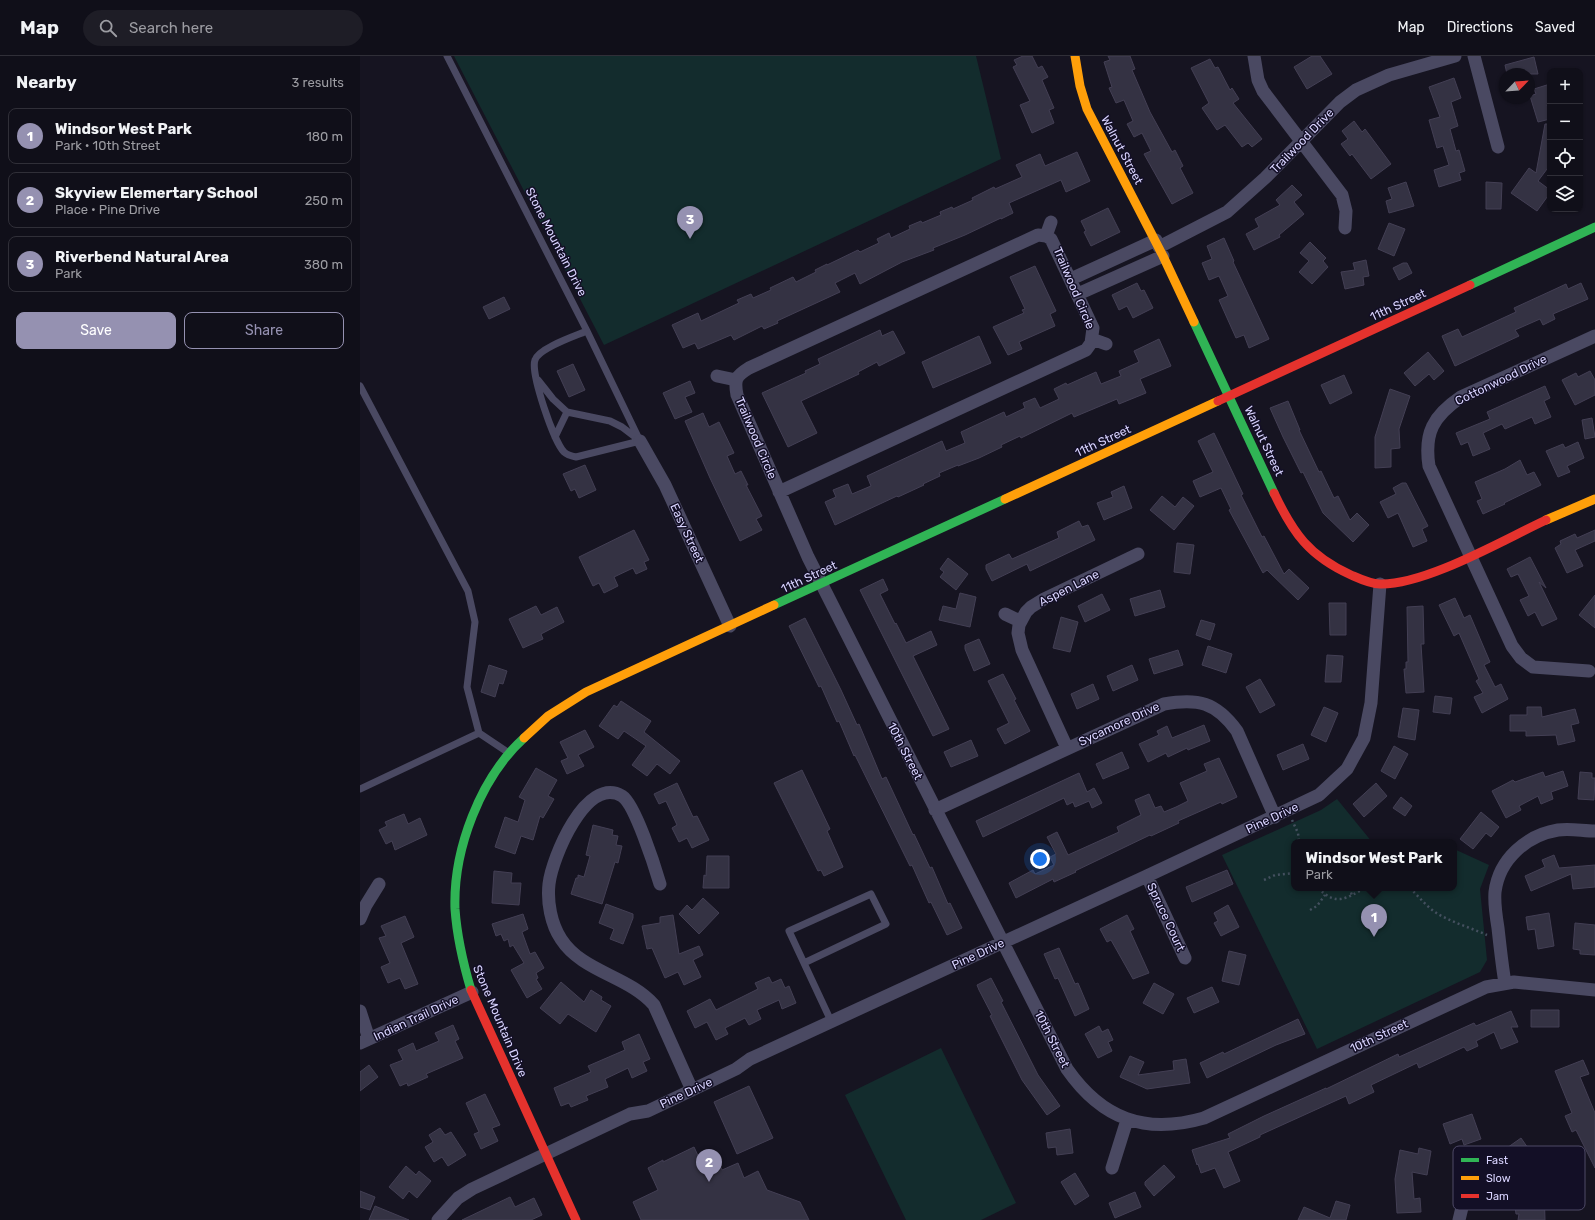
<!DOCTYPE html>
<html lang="en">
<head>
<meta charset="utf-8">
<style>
	:root { --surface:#100f19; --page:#1e1d26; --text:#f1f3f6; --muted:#9c9ca2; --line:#302f38; --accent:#9591b1 }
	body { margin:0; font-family:Rubik,sans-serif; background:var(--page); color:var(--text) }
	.controls { position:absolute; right:12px; top:12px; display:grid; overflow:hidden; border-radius:8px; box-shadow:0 1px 3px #0004 }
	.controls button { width:36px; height:36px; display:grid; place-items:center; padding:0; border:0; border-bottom:1px solid var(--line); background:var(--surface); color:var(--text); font:20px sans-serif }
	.compass { position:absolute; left:1139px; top:12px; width:36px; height:36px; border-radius:50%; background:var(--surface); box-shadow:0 1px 3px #0004; rotate:65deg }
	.you { position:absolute; left:680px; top:803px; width:14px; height:14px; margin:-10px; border:3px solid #fff; border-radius:50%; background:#1a73e8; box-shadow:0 0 0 6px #1a73e833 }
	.badge { display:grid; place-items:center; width:26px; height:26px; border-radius:50%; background:var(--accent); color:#fff; font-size:13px; font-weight:700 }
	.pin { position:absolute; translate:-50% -33px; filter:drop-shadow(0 1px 2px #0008) }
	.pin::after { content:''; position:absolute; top:21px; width:14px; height:12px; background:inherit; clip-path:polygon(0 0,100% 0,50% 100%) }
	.popup { position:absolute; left:931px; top:783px; width:166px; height:52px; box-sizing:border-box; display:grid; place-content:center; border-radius:8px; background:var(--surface); filter:drop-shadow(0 1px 3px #0005); font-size:13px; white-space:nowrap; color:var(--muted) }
	.popup b { font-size:15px; color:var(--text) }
	.popup::after { content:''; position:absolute; left:50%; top:100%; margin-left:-8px; border:8px solid transparent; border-top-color:var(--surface) }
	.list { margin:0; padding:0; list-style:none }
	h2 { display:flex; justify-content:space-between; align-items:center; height:52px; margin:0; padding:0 16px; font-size:17px }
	h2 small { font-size:13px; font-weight:400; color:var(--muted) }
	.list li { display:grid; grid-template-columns:26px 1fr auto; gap:12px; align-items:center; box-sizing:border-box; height:56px; margin:0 8px 8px; padding:0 8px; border:1px solid var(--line); border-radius:8px }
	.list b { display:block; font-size:15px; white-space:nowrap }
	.list p { margin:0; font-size:13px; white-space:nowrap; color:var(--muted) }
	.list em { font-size:13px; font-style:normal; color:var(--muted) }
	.actions { display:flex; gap:8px; padding:12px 16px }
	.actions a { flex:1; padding:9px 0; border:1px solid var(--accent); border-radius:8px; text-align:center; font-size:14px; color:var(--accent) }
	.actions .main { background:var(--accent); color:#fff }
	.icon { flex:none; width:22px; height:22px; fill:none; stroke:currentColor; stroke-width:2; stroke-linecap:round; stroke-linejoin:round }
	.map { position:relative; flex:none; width:1235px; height:1164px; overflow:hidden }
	header { display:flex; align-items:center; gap:24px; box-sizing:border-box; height:56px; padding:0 20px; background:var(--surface); border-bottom:1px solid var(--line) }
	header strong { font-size:19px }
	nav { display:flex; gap:22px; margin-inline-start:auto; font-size:14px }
	.search { width:280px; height:36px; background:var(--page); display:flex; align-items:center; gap:10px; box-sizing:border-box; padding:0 14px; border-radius:22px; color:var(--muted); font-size:15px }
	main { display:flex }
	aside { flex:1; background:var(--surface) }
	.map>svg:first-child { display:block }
	.green { fill:#132c2d }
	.building { fill:#343243; stroke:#433f54 }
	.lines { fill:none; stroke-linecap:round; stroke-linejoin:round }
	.path { stroke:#44505f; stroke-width:2.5; stroke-dasharray:2 3; stroke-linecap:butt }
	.lane { stroke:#4a4962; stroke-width:7 }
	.street { stroke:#4a4962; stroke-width:13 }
	.fast { stroke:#30b455; stroke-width:9 }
	.slow { stroke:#ff9f0a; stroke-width:9 }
	.jam { stroke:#e5322d; stroke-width:9 }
	.labels { text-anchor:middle; stroke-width:3; stroke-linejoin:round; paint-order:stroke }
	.street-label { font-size:12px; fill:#d9d4ff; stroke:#130f26 }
	.key { fill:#130f26; stroke:#4e4a67; stroke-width:1 }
	.key-label { font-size:11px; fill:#d9d4ff }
</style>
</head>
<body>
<header>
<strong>Map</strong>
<div class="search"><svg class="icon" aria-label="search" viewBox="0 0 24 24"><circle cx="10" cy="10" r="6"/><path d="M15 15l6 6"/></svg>Search here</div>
<nav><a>Map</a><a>Directions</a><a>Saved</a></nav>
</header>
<main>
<aside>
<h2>Nearby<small>3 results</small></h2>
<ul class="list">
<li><span class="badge">1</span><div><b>Windsor West Park</b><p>Park · 10th Street</p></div><em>180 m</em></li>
<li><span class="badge">2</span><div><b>Skyview Elemertary School</b><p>Place · Pine Drive</p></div><em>250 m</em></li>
<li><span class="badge">3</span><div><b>Riverbend Natural Area</b><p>Park</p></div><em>380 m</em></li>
</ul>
<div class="actions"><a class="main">Save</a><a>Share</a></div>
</aside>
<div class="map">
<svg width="1235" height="1164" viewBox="0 0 1235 1164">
	<rect width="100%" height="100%" fill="#161421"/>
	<path class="green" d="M94,0H616L641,103L244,289Z
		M977,743L1012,786H934V832H1094V793L1129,809L1120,833L1127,904L1120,916L957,993L862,799L961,754Z
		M581,992L656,1147L621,1164H546L485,1039Z"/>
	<path class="building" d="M663,0H672L678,12L682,10L688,21L682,24L694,52L689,54L694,67L672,77L660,49L670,45L653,11L657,9L654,4Z
		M748,0H770L775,13L772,14L790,56L812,96L815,94L823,110L820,112L833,137L812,148L784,98L791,95L782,77L774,81L767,68L773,65L764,44L756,47L749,32L752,31L744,6L750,4Z
		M952,0H960L972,18L947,33L934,11Z
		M1174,1L1178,18H1147L1145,9Z
		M850,3L855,12L858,11L870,34L872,32L879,43L873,47L902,83L892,91L888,87L882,91L865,69L857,74L842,52L849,47L831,12Z
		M1094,22L1101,42L1091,46L1098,70L1090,73L1096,95L1099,94L1105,115L1099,117L1101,124L1079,131L1074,114L1089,109L1083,90L1077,92L1069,64L1080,61L1069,31Z
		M1190,28V48L1187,49L1190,57V63L1178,66L1170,40L1176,38L1174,33Z
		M994,65L1002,76L1005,73L1031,108L1011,123L992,98L990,100L981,88L988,83L982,75Z
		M1185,68H1190V109L1178,125L1190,134V137L1177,155L1151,137L1169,112L1176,117Z
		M717,96L730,125L706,136L701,124L649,147L653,157L641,163V162L605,179L573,192L574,194L542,206L500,228L495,217L475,227L480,236L417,265L418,267L404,273L402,270L374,284L371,279L338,293L335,287L323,292L312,269L338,257L341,265L379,247L377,244L391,238L393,242L411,234L410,232L433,221L436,226L456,216L455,214L467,208V209L498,194L500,196L519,187L517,183L529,177L531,182L550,173L549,170L561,165L562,167L581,159L580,156L592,151L593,153L613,144L612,142L634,131L635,133L662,121L656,109L680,98L685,110Z
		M1046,126L1054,150L1029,157L1026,145L1032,143L1028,132Z
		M1126,126L1142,127L1141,153H1126Z
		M932,129L942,139L934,146L944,158L919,179L920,181L894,194L886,178L899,171L895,163L920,149L916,144Z
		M748,152L760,176L731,190L724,176L726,175L721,165Z
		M1029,167L1045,173L1034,200L1018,193Z
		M864,182L874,205L873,206L909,283L889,292L884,279L876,282L859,244L868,240L859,220L849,224L842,207L852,203L847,190Z
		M950,186L966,202L963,205L968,211L952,228L939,216L949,205L940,197Z
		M1006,204L1009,220L1003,221L1004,229L985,233L981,216L995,214L993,207Z
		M1043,207H1047L1052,217L1039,224L1033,212Z
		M675,210L696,255L690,258L695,270L659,286L662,293L648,299L633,271L664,257L662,254L665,253L650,221Z
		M777,227L781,235L784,234L793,252L773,262L767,250L759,254L752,239Z
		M1221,227L1228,243L1193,258L1195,263L1183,269L1180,263L1155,274L1159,280L1095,310L1082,280L1098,273L1102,281L1156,256L1154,252L1191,235L1206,228L1208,233Z
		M144,241L150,253L129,263L123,251Z
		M520,274L522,280L533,275L545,297L519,310L517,306L498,316L499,318L441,345L457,377L428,391L402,337L446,317L445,315L460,308L458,303Z
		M619,280L631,307L573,332L562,306Z
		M799,283L811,310L780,323L786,337L759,348L757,343L714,361L712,357L661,382L660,380L641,389L642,391L619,402L598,410V409L579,417L580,420L563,428L564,429L538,441L537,440L475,469L465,446L476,441L473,434L488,428L492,438L511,430L507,420L582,385L586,395L605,387L601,376L644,356L646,361L665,352L663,347L675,342L680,352L699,343L694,333L706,327L707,329L736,316L741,328L761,320L759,315L779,306L774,295Z
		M1068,296L1084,315L1074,324L1069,318L1055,330L1044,317Z
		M213,308L225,334L209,341L197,315Z
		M1230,315L1235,324V339L1215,349L1202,324L1216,317L1218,321Z
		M984,319L992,337L970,348L961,329Z
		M330,325L335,337L325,341L332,356L315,363L303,337Z
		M1185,330L1190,342L1184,345L1191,361L1175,368L1172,361L1145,373L1142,368L1123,377L1130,393L1113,400L1108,386L1101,389L1096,377L1130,363L1127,356Z
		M1030,333L1050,340L1039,373L1040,392L1031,393V411L1015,412V381Z
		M928,345L940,374H939L959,416L961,415L974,442L978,440L990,464L997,457L1009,469L993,486L963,457L943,416L941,417L923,381L910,352Z
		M343,357L349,371L359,366L374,397L367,400L375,418L381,415L388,429H386L402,460L396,463L402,474L380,485L350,422L325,365Z
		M1232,362L1235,381L1225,383L1222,364Z
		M854,377L883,438L881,439L902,481L904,480L924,518L929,513L949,532L938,544L907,514L903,517L869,454L871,453L861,432L840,441L833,425L853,416L838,385Z
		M1218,386L1224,402L1207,410L1210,416L1198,421L1186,395L1203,388L1205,392Z
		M1160,404L1167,419L1174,416L1181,429L1144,447L1145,448L1123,458L1117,445L1122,443L1115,426L1145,413Z
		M225,409L236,434L219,442L215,433L211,435L203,418Z
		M1042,427H1046L1068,470L1062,473L1067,485L1053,491L1038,457L1028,462L1020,446L1036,438L1033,432Z
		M764,430L772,452L744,464L737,447L753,441L751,436Z
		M802,440L815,451L823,441L834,450L814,474L790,454Z
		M719,465L722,471L728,469L735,484L670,515L667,508L632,525L626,513V509L649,498L652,503L699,482L697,476Z
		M274,474L289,504L284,506L287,513L276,518L273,512L254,521L258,530L244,537L239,527L233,530L219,501Z
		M1235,474V485L1215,494L1223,510L1207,517L1195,492L1201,488L1200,485L1215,478L1217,482Z
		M817,487L834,489L830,518L814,516Z
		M1170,501L1186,532L1179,526L1197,563L1182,570L1175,556L1168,560L1160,544L1169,540L1158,518L1151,521L1147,513Z
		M588,502L608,518L596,534L580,521L584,516L580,513Z
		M523,523L528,534L520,538L535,568L536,567L546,587L571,575L577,589L553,600L589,673L573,680L500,534Z
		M800,534L805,551L775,560L770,543Z
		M600,537L616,541L610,571L579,564L583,550L596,553Z
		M742,538L750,554L725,566L718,550Z
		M1235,539V572L1219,559Z
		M1095,542L1104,562L1110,559L1130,606L1124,609L1135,631L1141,628L1148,643L1122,657L1114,641L1123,637L1116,625L1119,623L1099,577L1094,580L1079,549Z
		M969,547H986V579H970Z
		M176,550L181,559L197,551L204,566L181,578L183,583L163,592L149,563Z
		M1063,550L1064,588H1061L1064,636L1046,637L1044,613H1046V606H1048L1047,551Z
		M701,561L718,566L710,596L693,592Z
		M445,562L481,634L497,669L499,668L522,723L526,721L553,779L554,778L570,812L572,811L588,848L590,847L602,872L587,879L571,846L569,847L552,809L550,810L495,699L494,700L479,665L477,666L461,630L459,631L429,570Z
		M841,564L855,568L850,584L836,579Z
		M619,583L630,608L614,615L605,593V589Z
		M848,590L872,598L866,617L842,609Z
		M818,594L823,609L794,618L789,603Z
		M967,599L983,600L981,626H965Z
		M129,609L147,615L143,628L139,627L135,641L121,636Z
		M772,609L778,624L753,635L747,620Z
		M643,618L656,643L654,644L670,675L645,688L637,673L649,667L628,625Z
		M900,623L915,649L900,657L886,631Z
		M733,628L739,643L717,653L711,638Z
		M1075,640L1092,642L1090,658L1073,656Z
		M261,645L291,665L284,676L320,705L310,718L297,708L287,720L272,709L286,690L264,675L258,683L239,670L254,649L257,651Z
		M964,651L978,657L966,686L951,679Z
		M1167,651H1181L1182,661L1215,653L1219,667L1211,669L1215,685L1198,689L1196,679L1166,680V675H1150V659H1167Z
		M1043,652L1059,654L1055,684L1038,681Z
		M844,669L850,685L828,694L827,692L808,701L806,697L788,706L779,688L799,679L797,675L807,670L812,682Z
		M225,674L234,691L218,699L224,710L207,718L201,705L208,702L200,686Z
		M611,684L618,700L591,711L584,696Z
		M943,688L949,703L923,714L917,699Z
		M1034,690L1048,698L1035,723L1021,715Z
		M762,696L769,712L743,723L736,708Z
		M859,702L877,741L862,748L861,746L818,765L819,767L791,780L790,779L715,815L716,816L694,826L693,823L656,842L649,827L673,814L675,818L694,809L690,801L696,798L687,781L697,776L708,799L759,776L757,771L781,759L775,744L789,738L795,752L801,750L804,756L816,751L828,745L820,727L847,715L844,708Z
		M176,712L197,724L188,740L194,743L183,762L180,760L173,784L161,780L155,798L135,791L145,761L158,766L165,744L159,741Z
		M442,714L470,773L467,775L483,811L464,820L461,814L458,815L414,727Z
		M1203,715L1208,730L1191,736L1193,743L1181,748L1178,740L1159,750L1161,754L1146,762L1132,735L1153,724L1155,726L1183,716L1185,721Z
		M1220,716L1232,717V722H1235L1234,744L1218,743Z
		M719,717L727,736L734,732L742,747L732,752L729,745L715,751L713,746L707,749L704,742L623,781L616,765Z
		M317,727L333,761L337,760L349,784L332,792L327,782L319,786L312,772L317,769L306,745L299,748L294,738Z
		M1016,727L1027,740L1004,761L993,748Z
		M1041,741L1052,750L1045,760L1033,752Z
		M1121,756L1139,771L1131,781L1126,777L1113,793L1100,783Z
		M44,758L48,768L60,762L67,779L35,794L32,785L26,788L19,774L27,770L25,766Z
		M233,769L253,774L252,779L258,780L256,789L262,790L258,807L255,806L242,848L211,838L216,822H218V819L224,821L230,800L226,799Z
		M1194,799L1199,812L1235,809V831L1213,833L1211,818L1171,835L1165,820L1185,811L1182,804Z
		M347,800H369V832H343L344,819L346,820Z
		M867,814L873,828L832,846L826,831Z
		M134,815L152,817L151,827H161L159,849L132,847Z
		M343,842L359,857L339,878L319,858L327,849L332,854Z
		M246,848L273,858V862L263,888L250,883L254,873L239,867Z
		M868,849L879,871L861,880L854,867L858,865L854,857Z
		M1189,857L1194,890L1178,893L1175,873L1168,874L1166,861Z
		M163,858L168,873L162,876L170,898L175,896L184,912L176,917L178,922L176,923L182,933L167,942L151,914L164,907L153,889L150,891L148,883L144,885L141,878L136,880L132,868Z
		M313,859L319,898L339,890L343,899L333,904L341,921L324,929L318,916L305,922L292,892L287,893L282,870L300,867V861Z
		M767,859L774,873L770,875L789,917L773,923L751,884L747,886L740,873Z
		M45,860L54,881L41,887L58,928L45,933L40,922L28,927L21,911L30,907L19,882L26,880L21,870Z
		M1215,867L1235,869V899L1220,898V894L1213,893Z
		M699,892L715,928L718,927L729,953L715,960L698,922L695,923L684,898Z
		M869,895L886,899L879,929L862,925Z
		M409,921L412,927L421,923L425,932L429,930L436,947L422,953L419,944L397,954L401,963L389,969L385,962L365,972L368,978L356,984L347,966L335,972L327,955L350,943L356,954L398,933L395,927Z
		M631,922L643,945L641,946L678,1019L700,1050L687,1059L662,1024L630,960L632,959L619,934L617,929Z
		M201,926L224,946L231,934L242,941L241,944L251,950L236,976L208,958L200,968L180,952Z
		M794,927L814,938L803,958L783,947Z
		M852,931L859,946L834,957L827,942Z
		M1171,954H1199V971H1171Z
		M1151,955L1158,971H1151L1158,986L1141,993L1134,976L1116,985L1118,990L1107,995L1104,991L1059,1012L1057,1007L1011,1029L1014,1036L989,1048L986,1040L900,1079V1081L868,1096L880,1125L864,1132L855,1112L841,1117L838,1108L837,1109L832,1094L870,1082L868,1078L904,1060L966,1032V1033L1038,998L1039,1001L1114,967L1116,970Z
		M938,963L945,978L916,989L847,1022L840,1007L863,996L864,998Z
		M93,969L99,983L95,985L103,1002L66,1018L68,1021L48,1030L47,1027L40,1030L30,1009L43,1004L38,994L53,987L56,995L79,985L75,977Z
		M739,970L742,976L748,973L753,984L748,986L752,995L738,1002L725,978Z
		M279,978L290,1003L283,1006L287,1015L272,1022L268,1012L245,1023L248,1031L226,1040L228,1044L211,1051L209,1047L201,1050L194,1032L231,1016L228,1010L265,994L262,986Z
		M770,1000L784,1006L778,1019L814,1014L813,1005L826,1003L830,1027L787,1033L760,1021Z
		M1223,1004L1229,1018L1220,1021L1235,1057V1112L1216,1074L1212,1076L1205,1060L1212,1057L1195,1015Z
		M9,1009L18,1021L0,1035V1016Z
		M389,1030L413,1082L377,1098L354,1046Z
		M125,1038L140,1069L132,1072L138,1085L121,1093L114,1078L119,1076L106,1047Z
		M1112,1058L1121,1083L1104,1089L1102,1083L1090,1088L1083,1068Z
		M80,1072L85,1079L91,1076L106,1099L88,1110L82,1101L74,1106L65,1091L73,1086L69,1079Z
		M710,1073L713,1097L697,1099L696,1091L688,1092L686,1077Z
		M1161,1082L1170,1095L1166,1098L1175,1111L1161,1121L1151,1107L1145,1111L1137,1099Z
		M334,1091L341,1106L356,1100L362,1114L378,1107L384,1122L398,1115L407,1134L440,1146L449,1164H281L273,1146L298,1134L288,1112L303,1104V1106Z
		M1059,1092L1071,1095L1067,1119L1052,1116L1054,1143L1060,1142L1061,1156L1037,1157L1035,1123L1040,1094L1058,1098Z
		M804,1109L815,1121L794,1140L785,1129V1126Z
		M46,1110L56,1119L59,1115L71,1125L57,1142L49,1135L43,1143L29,1131Z
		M715,1117L729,1140L715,1149L701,1126Z
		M1184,1132L1185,1164H1158L1159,1158H1156L1153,1133Z
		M0,1135L15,1141L10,1154L0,1151Z
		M775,1136L781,1151L755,1162L749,1147Z
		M150,1141L155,1151L174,1142L182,1159L171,1164H102Z
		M976,1145L990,1149L986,1164H938L944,1151L970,1162Z
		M15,1150L49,1164H9Z"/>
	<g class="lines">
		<path class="path" d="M932,764L938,777L939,786
			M904,824L915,819L934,817
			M958,832C977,851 986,842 1005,832
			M989,832L992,839
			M1050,832C1059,841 1068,852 1078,858C1094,867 1111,872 1127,879
			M950,854L957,850L965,839"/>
		<path class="lane" d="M87,0L227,275L280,385
			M227,275C215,280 179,292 175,304C170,317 194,386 204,396C207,399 211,400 216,401L280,385
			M178,324L193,343L207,356L250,365L262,371L279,384
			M0,330L108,535L115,566L107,631L119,677
			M195,381L207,356
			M0,733L119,677L149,697
			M444,907L526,868L511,838L429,875L471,965"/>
		<path class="street" d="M894,0L898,24L903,35L982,139L986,155L985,172
			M1114,0L1138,91
			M686,180L691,166
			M799,191L867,156L905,122L980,46L996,34L1029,19L1095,0
			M711,223L796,184
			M718,238L803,200
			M732,283L746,288
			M357,320L376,324
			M280,385L305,429L370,570
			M419,436L726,294L731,287L733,272L691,183L686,180L678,179L389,312C376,320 374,323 377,339L448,501L707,1013C742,1063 785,1079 844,1062L1126,931L1154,926L1235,934
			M645,558L660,565
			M1229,615L1173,611L1161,602L1152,590L1069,410C1064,377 1073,360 1101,341L1235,280
			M707,692L662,594L658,577L659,569L666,556L671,551L684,543L778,498
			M575,754L804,648C838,642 856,646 877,675L915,761
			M787,820L825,902
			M300,828C295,811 275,748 262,740C226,719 192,802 189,828C187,846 191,868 201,883C222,916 269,920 294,949L332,1034
			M0,863L6,849L19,828
			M1145,927C1142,909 1140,890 1138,872C1136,860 1134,848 1135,836C1139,803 1167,779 1198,774C1210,772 1223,775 1235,775
			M0,955L9,983
			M0,987L112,936
			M752,1112L767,1064
			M78,1164L98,1142L112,1133L270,1058L288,1055L376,1013L390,1003L787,820L959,739L987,713L1004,682L1011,647L1020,528
			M1099,1164L1106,1135"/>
		<path class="fast" d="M1110,229L1235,171
			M834,266L914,437
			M414,549L645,443
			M111,934C103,907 97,881 95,853C93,794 120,722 164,682"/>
		<path class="slow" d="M715,0L720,30L727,53L803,200L834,266
			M645,443L858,345
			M1186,464L1235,443
			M164,682L188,660L226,636L414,549"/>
		<path class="jam" d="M858,345L1110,229
			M914,437C933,477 949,500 991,519C1000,523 1010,528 1020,528C1066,529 1143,484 1186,464
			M111,934L216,1164"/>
	</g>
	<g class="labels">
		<g class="street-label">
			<text transform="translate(942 85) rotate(-46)" y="4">Trailwood Drive</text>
			<text transform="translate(762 94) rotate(62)" y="4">Walnut Street</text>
			<text transform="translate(196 186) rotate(63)" y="4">Stone Mountain Drive</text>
			<text transform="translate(714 232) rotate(67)" y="4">Trailwood Circle</text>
			<text transform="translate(1038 249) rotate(-25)" y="4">11th Street</text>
			<text transform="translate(1141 324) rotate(-26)" y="4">Cottonwood Drive</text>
			<text transform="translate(396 382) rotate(67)" y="4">Trailwood Circle</text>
			<text transform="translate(743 385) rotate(-25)" y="4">11th Street</text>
			<text transform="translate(904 385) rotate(65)" y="4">Walnut Street</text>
			<text transform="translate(327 477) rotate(65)" y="4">Easy Street</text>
			<text transform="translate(449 521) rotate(-25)" y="4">11th Street</text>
			<text transform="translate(709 532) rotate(-27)" y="4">Aspen Lane</text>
			<text transform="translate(759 668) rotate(-25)" y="4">Sycamore Drive</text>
			<text transform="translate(545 695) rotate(63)" y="4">10th Street</text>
			<text transform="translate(912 762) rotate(-25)" y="4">Pine Drive</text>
			<text transform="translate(806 861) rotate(65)" y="4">Spruce Court</text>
			<text transform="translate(618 898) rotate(-25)" y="4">Pine Drive</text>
			<text transform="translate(56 962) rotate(-25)" y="4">Indian Trail Drive</text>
			<text transform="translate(140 965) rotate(67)" y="4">Stone Mountain Drive</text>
			<text transform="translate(1019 980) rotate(-25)" y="4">10th Street</text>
			<text transform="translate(692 983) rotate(63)" y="4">10th Street</text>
			<text transform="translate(326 1037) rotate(-25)" y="4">Pine Drive</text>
		</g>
	</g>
	<rect x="1093" y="1090" width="132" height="64" rx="6" class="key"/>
	<rect x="1101" y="1102" width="18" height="4" fill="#30b455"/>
	<rect x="1101" y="1120" width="18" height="4" fill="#ff9f0a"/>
	<rect x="1101" y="1138" width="18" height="4" fill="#e5322d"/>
	<g class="key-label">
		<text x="1126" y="1108">Fast</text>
		<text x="1126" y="1126">Slow</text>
		<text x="1126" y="1144">Jam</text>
	</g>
</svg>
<div class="controls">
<button>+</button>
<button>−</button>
<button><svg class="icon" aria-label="locate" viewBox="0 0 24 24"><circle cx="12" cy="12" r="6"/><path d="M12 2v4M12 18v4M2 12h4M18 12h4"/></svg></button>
<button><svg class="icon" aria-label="layers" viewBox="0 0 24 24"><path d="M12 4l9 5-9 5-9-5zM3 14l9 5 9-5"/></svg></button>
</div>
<svg class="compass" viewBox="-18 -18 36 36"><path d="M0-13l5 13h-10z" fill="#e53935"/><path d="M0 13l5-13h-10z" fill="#9c9ca2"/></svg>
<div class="you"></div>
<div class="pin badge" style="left:1014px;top:881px">1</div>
<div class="popup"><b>Windsor West Park</b>Park</div>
<div class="pin badge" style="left:349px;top:1126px">2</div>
<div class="pin badge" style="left:330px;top:183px">3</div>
</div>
</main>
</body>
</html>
